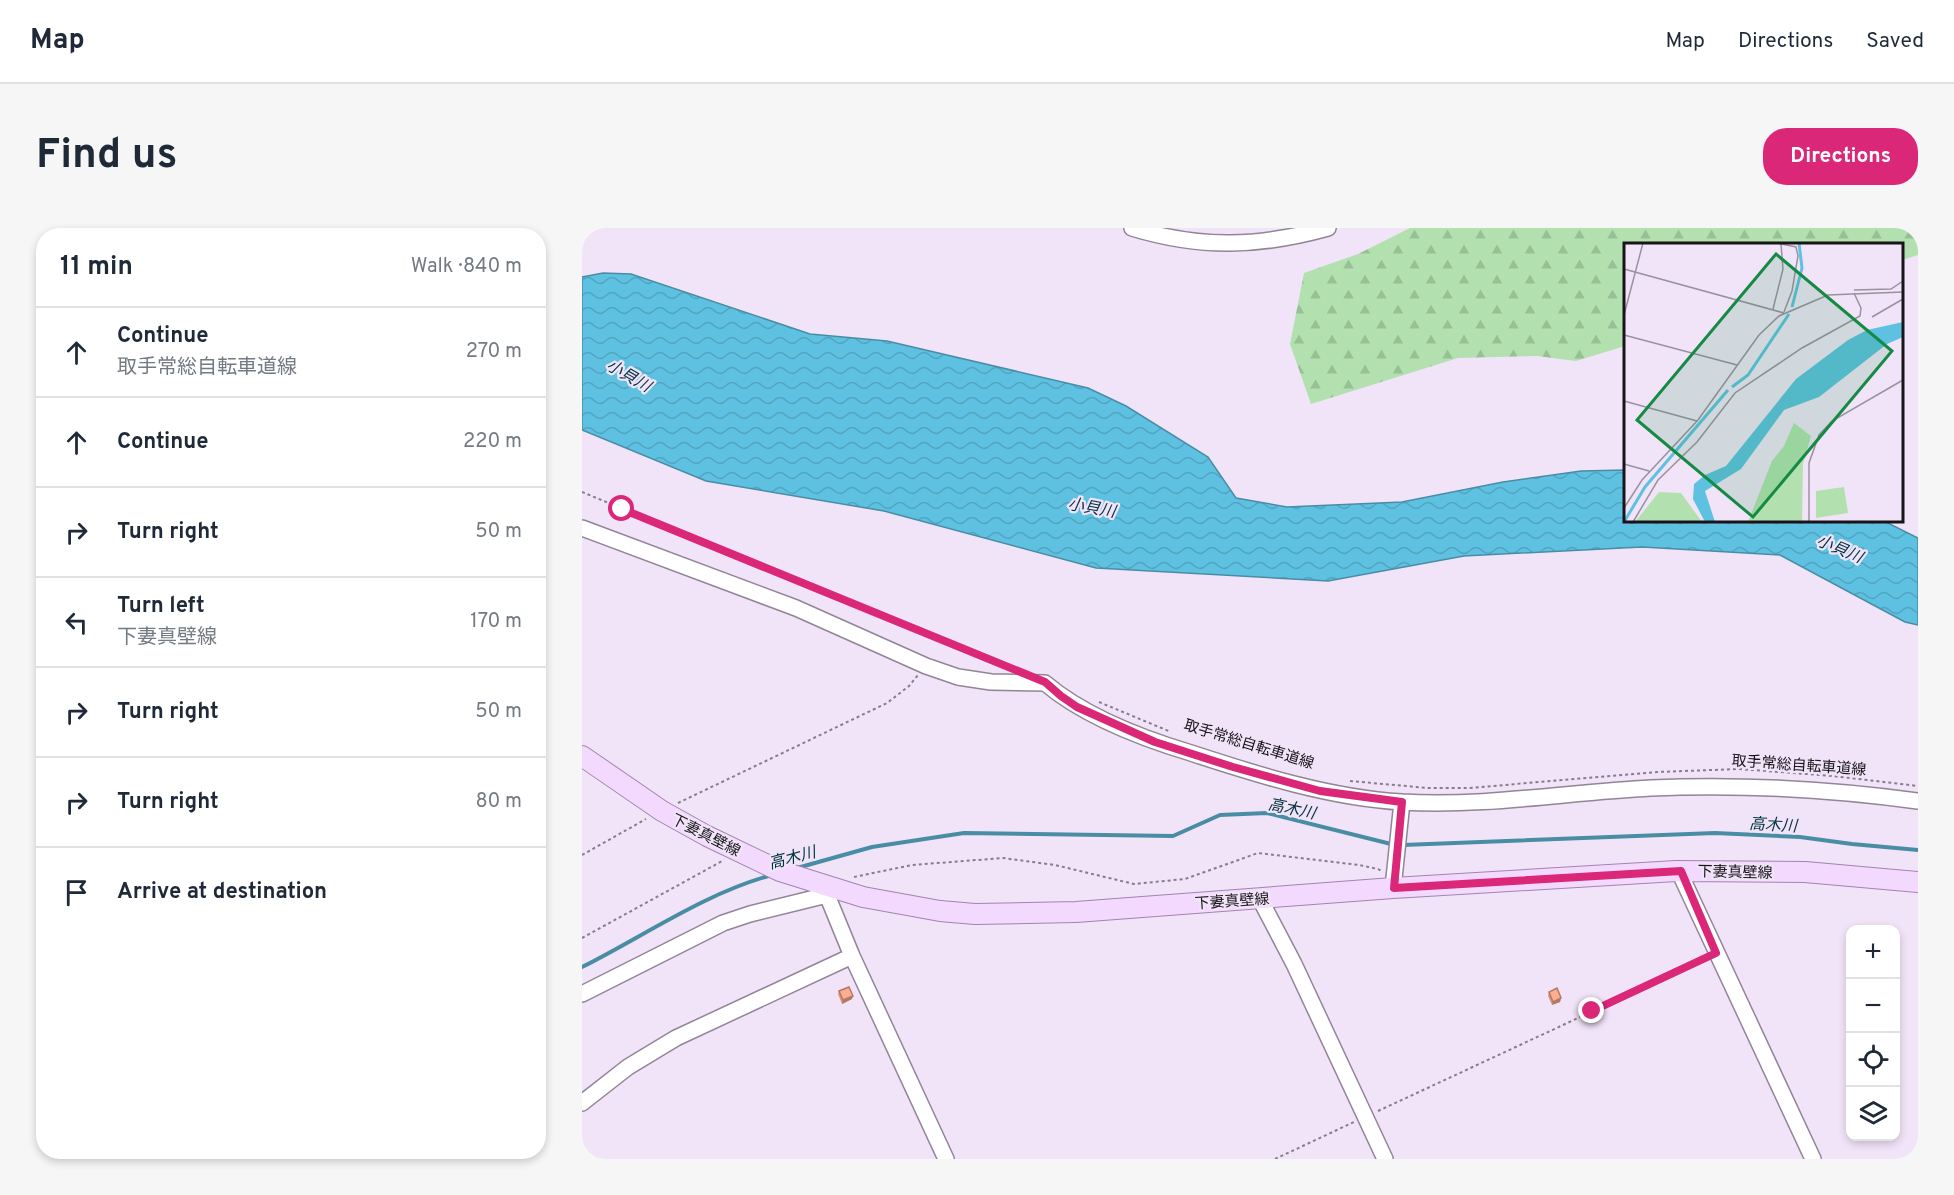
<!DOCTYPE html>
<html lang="en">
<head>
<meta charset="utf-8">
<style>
	:root { --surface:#fff; --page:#f6f6f7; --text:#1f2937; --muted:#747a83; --line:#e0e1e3; --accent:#db2777 }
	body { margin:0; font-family:Overpass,"Noto Sans JP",sans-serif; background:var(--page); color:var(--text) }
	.controls { position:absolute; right:18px; bottom:18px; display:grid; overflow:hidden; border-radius:12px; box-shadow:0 3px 9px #0003 }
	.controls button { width:54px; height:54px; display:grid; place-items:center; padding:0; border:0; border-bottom:2px solid var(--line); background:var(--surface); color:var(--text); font:30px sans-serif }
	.stop { position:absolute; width:18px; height:18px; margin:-14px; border:4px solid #db2777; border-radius:50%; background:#fff }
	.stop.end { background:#db2777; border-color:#fff; box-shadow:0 2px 6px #0008 }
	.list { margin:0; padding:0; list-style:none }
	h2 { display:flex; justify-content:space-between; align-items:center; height:78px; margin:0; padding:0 24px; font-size:26px }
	h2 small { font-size:20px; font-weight:400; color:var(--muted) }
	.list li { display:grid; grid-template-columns:39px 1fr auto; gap:18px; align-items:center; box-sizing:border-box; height:90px; padding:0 24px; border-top:2px solid var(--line) }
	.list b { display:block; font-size:22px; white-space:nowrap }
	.list p { margin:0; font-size:20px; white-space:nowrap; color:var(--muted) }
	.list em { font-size:20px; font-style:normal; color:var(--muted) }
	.icon { flex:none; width:33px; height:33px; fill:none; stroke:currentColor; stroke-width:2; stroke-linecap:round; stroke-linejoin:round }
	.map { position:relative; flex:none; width:1336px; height:931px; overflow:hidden; border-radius:24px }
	header { display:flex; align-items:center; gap:36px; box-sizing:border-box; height:84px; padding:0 30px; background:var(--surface); border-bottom:2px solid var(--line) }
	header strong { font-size:28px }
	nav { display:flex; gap:33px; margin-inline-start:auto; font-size:21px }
	.intro { display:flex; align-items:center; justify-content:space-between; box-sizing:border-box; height:144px; padding:0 36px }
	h1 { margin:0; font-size:42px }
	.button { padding:15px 27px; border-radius:24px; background:var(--accent); color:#fff; font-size:21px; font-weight:700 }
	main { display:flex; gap:36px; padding:0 36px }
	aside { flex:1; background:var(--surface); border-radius:24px; box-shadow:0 3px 9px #0003 }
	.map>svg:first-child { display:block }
	.forest { fill:url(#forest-firs) }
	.water { fill:url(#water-waves); stroke:#498da5; stroke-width:1.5 }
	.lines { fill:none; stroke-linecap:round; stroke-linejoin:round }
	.stream { stroke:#498da5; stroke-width:4 }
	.minor-casing { stroke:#918597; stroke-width:18 }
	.major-casing { stroke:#a284ae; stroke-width:22 }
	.path { stroke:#857d8a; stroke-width:2; stroke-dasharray:3 3; stroke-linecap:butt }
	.minor { stroke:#fff; stroke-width:15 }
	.major { stroke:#f4d9fe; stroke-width:20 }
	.wall { fill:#da957e }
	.shaded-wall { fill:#b27966 }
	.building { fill:#fead92; stroke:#b27966; stroke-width:1.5 }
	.route { stroke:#db2777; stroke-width:8 }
	.labels { text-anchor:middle; stroke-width:4.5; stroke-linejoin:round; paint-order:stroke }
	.street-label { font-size:15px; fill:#18141a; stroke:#f1e4f8 }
	.water-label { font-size:16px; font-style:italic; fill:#01323f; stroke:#f1e4f8 }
	.inset-river { fill:none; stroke:#5ec1e1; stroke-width:3 }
	.inset-road { fill:none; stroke:#9a919f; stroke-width:1.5 }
	.view { fill:#158a44; fill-opacity:0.15; stroke:#158a44; stroke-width:3 }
	.inset-edge { fill:none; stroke:#18141a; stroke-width:3 }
</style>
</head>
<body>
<header>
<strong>Map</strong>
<nav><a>Map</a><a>Directions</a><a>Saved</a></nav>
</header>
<div class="intro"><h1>Find us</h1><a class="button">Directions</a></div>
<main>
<aside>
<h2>11 min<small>Walk · 840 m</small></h2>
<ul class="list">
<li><svg class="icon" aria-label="ahead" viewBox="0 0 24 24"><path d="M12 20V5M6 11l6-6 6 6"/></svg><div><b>Continue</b><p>取手常総自転車道線</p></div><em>270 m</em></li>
<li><svg class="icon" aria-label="ahead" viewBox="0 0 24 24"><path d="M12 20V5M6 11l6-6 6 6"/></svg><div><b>Continue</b></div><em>220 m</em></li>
<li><svg class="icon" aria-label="right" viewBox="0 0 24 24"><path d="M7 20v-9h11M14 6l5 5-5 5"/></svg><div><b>Turn right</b></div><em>50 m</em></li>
<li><svg class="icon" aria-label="left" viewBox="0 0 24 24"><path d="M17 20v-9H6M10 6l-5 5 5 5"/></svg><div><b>Turn left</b><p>下妻真壁線</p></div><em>170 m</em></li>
<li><svg class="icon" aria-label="right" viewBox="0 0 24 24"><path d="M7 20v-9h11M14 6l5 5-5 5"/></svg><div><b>Turn right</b></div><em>50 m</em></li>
<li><svg class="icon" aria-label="right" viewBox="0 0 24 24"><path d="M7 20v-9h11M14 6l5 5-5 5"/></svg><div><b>Turn right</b></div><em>80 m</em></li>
<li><svg class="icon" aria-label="arrive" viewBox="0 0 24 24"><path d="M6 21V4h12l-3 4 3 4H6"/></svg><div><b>Arrive at destination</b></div></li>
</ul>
</aside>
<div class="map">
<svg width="1336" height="931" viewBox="0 0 1336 931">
	<defs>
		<pattern id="forest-firs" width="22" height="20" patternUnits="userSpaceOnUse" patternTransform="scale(1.5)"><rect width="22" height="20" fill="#b2e1af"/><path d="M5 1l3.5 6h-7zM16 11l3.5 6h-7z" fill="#98c096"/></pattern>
		<pattern id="water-waves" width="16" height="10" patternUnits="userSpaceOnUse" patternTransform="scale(1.5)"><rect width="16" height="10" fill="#5ec1e1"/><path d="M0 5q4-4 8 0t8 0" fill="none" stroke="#51a5c0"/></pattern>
	</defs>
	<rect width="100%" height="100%" fill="#f1e4f8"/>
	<path class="forest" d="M828,0H1336V27L1320,32V16H1044L1043,118L994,133L955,128L876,130L729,176L708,116L722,45L776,26Z"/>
	<path class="water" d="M21,45L49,46L228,106L305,113L506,160L544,178L626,229L654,270L705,279L820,274L921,254L999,243L1043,242L1044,292L1302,293L1336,310V397L1323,394L1198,327L1060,319L882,328L746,353L514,340L302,283L124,253L0,202V49Z"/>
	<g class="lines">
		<path class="stream" d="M821,617L1133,605L1218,609L1270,616L1336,622
			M215,640L290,619L382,605L591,608L638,587L685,585L813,617
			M0,739C62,708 123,665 190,647"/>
		<defs>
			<path id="minor" d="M550,0C619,21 677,19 746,0
				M0,300L214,380L344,438L376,449L409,454L463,455C503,489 559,510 609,525C676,547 749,570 820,574C903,579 987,564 1069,560C1159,556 1247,561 1336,573
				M1099,643L1101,652L1231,931
				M247,660L245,667L270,728L364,931
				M811,660L820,574
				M678,671L712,736L803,931
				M0,766L141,695L168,686L245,667
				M0,875L46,839L94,810L270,728"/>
			<path id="major" d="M0,528L80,583L125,608L198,643L281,669L358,683L393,686L494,684L811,660L1094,643L1223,644L1336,654"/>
		</defs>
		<use href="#minor" class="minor-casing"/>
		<use href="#major" class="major-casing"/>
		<path class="path" d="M0,264L430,441
			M517,474L589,504
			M768,553L846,560H887L1075,544L1157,541L1251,548L1336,558
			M96,575L305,475L327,458L336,447
			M0,627L64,591
			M272,649L330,637L421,630L473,637L552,656L603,651L676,625L777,637L796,641L801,644
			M0,710L142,632
			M796,883L1123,731
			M693,931L772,894"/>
		<use href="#minor" class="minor"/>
		<use href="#major" class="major"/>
	</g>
	<path class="wall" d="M257,763L270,771L260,776L256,766Z
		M967,764L979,770L978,774L970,777L966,768Z"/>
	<path class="shaded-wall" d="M271,768L270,771L260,776L261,772Z
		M979,770L978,774L970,777L971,774Z"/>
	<path class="building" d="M267,759L271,768L261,772L257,763Z
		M975,760L979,770L971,774L967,764Z"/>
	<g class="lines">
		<path class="route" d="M40,281L463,454L479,468L495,479L573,514L651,539L738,563L820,574L812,660L1099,643L1134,725L1010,783"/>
	</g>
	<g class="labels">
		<g class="street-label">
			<text transform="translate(667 516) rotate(17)" y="5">取手常総自転車道線</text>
			<text transform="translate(1217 537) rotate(4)" y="5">取手常総自転車道線</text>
			<text transform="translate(124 607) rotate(27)" y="5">下妻真壁線</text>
			<text transform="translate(1153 644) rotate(1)" y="5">下妻真壁線</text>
			<text transform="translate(650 673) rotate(-4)" y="5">下妻真壁線</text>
		</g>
		<g class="water-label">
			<text transform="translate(47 147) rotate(30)" y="6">小貝川</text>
			<text transform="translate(510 279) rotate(10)" y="6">小貝川</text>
			<text transform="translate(1258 320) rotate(23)" y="6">小貝川</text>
			<text transform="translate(710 580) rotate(12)" y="6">高木川</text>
			<text transform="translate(1191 596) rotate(3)" y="6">高木川</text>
			<text transform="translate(210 629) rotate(-15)" y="6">高木川</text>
		</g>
	</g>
	<g transform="translate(1042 15)">
		<rect width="279" height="279" fill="#f1e4f8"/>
		<path d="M220,244L224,270L192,275V248Z" fill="#b2e1af"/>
		<path d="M170,180L187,193L179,221L178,279H124L148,218L160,203Z" fill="#b2e1af"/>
		<path d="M35,249L57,250L78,279H11Z" fill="#b2e1af"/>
		<path d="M279,79V94L263,101L195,154L160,167L117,226L81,248L91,279H81L69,256L70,241L81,232L102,223L172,136L224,97L243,87Z" fill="#5ec1e1"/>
		<path class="inset-river" d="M168,64L178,25L175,0M108,144L124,132L165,71M0,279L21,244L104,147"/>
		<path class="inset-road" d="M153,0L172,4L174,13L168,48L160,69M0,26L160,70M230,47L267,46L279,38M149,66L159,26L157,1M0,72L19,0M248,74L279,56M0,92L113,122M0,158L73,178M0,221L25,228M0,265L18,237L74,177L135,92L155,73L204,52L279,49M9,279L34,237L73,199L111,150L178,105L236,73L237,65L230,50M185,279V220L195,192L208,178L279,137"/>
		<path class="view" d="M152,11L268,108L129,274L13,177Z"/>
		<rect width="279" height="279" class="inset-edge"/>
	</g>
</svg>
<div class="controls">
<button>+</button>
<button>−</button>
<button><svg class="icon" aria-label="locate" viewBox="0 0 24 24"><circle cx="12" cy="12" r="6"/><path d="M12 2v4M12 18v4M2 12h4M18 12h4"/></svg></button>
<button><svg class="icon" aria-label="layers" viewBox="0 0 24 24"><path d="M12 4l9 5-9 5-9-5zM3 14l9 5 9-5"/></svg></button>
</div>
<div class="stop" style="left:40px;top:281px"></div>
<div class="stop end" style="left:1010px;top:783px"></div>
</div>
</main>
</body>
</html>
